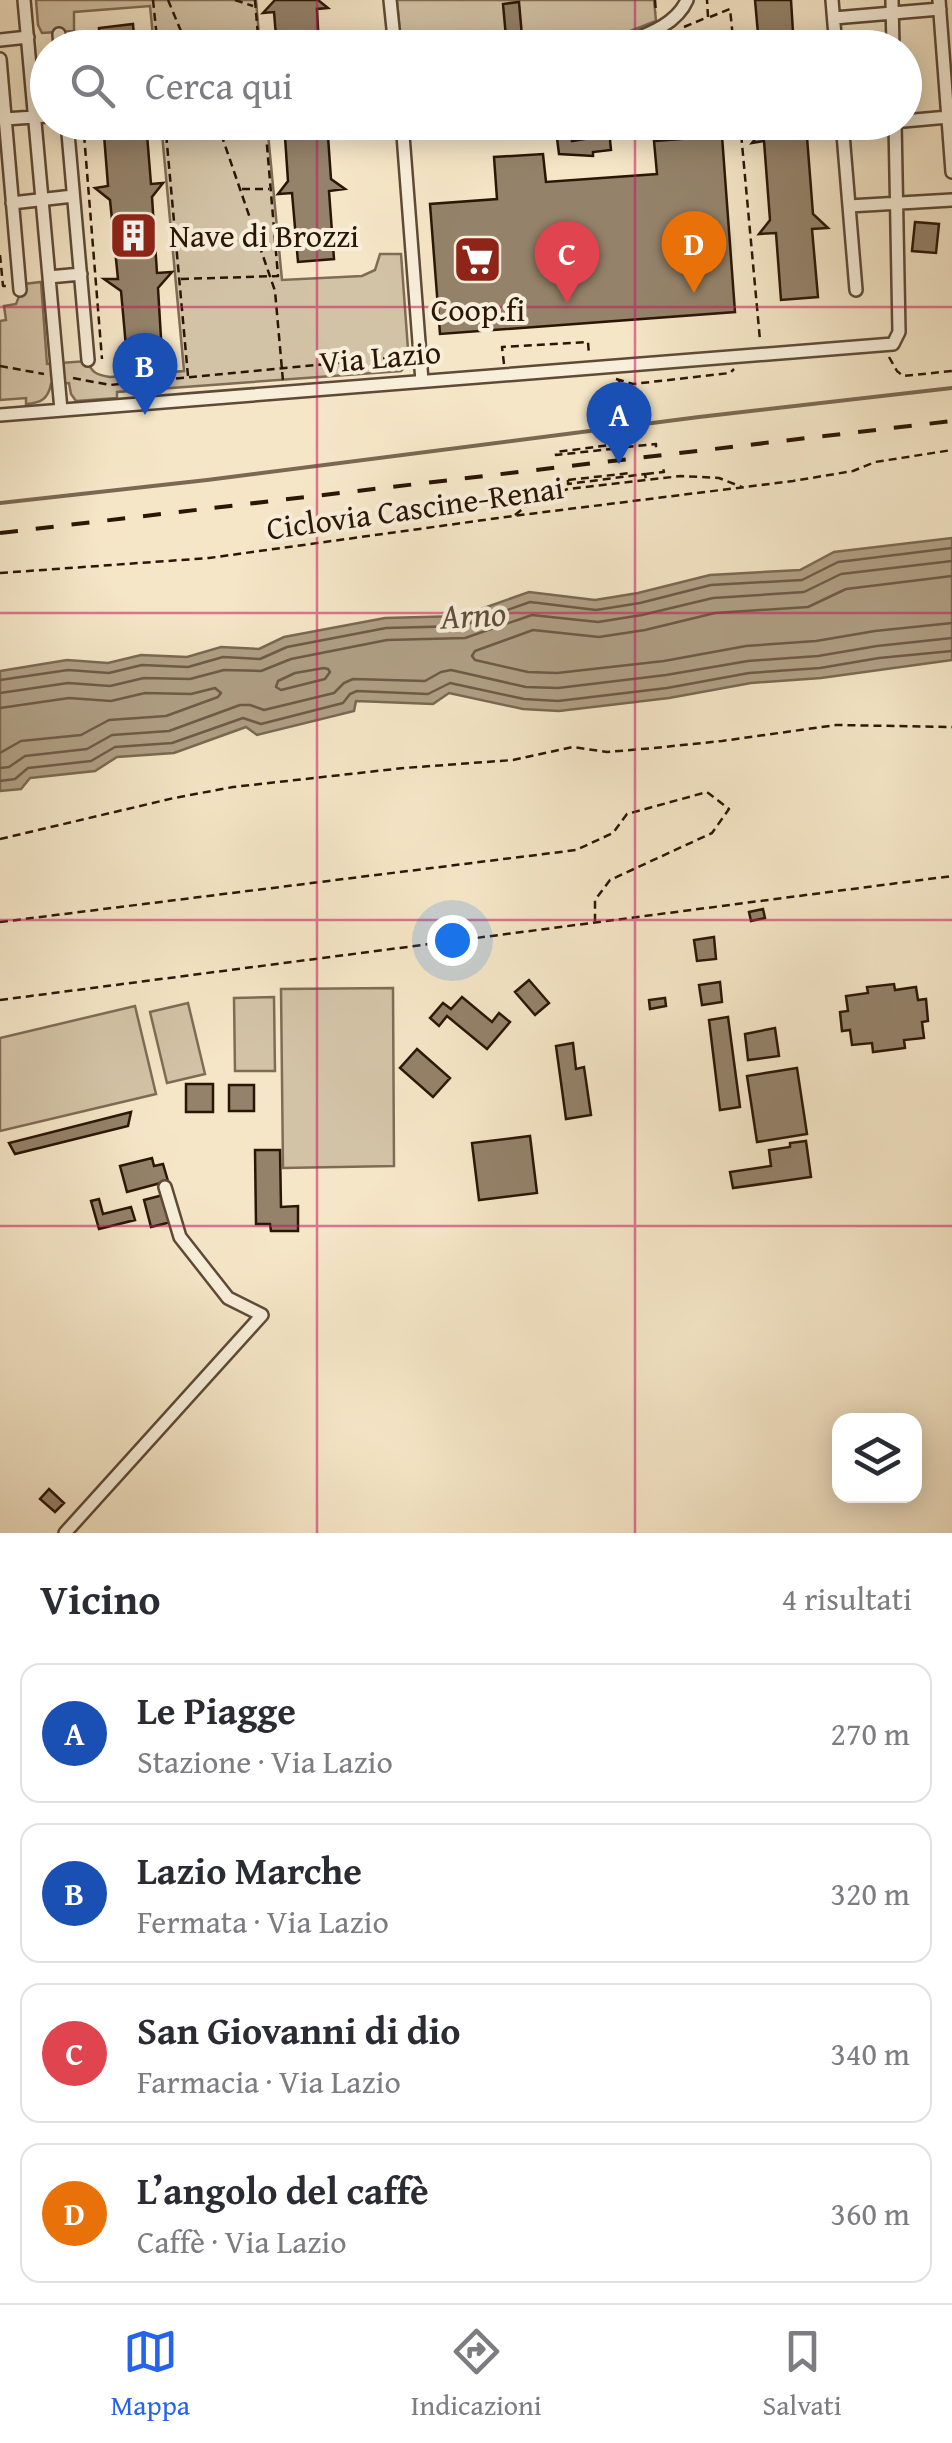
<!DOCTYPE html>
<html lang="it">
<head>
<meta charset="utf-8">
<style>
	:root { --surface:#fff; --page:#f7f7f7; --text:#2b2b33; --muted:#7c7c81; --line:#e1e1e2; --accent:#2563eb }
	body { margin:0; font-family:"Gentium Book Plus",serif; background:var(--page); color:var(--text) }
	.controls { position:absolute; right:30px; bottom:30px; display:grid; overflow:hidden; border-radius:20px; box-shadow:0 5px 25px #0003 }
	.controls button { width:90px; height:90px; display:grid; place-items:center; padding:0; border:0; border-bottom:2px solid var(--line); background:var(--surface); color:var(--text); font:50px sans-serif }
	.you { position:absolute; left:452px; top:940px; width:35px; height:35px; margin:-25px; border:8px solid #fff; border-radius:50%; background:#1a73e8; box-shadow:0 0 0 15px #1a73e833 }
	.badge { display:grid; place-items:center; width:65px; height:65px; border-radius:50%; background:var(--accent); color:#fff; font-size:32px; font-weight:700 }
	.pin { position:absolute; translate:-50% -82px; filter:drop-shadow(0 2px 5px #0008) }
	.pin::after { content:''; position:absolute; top:52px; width:35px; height:30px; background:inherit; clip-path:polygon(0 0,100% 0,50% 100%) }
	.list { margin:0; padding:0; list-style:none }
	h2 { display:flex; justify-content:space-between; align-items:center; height:130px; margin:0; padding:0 40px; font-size:42px }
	h2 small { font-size:32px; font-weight:400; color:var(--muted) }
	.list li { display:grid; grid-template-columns:65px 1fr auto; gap:30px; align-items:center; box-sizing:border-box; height:140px; margin:0 20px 20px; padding:0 20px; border:2px solid var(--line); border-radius:20px }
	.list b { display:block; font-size:38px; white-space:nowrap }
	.list p { margin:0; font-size:32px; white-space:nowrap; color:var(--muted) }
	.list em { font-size:32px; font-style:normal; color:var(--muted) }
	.icon { flex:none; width:55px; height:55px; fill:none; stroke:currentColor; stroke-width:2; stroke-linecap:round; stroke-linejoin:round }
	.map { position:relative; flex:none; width:952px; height:1533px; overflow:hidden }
	.search { position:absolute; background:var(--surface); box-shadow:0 5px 25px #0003; left:30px; right:30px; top:30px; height:110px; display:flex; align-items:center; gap:25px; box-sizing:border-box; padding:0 35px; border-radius:55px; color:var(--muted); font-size:38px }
	.sheet { height:770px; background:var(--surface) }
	nav { display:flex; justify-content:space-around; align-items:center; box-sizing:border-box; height:140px; border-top:2px solid var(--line); background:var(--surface); font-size:28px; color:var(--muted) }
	nav a { display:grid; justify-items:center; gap:5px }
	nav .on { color:var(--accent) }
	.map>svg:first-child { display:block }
	.green { fill:#d3c3a6; stroke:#7f6c56; stroke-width:2.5 }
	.water { fill:#b09f85; stroke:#7b6852; stroke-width:2.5 }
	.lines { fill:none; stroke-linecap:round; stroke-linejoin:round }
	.shore { stroke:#6e5a46; stroke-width:2.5 }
	.stream { stroke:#7b6852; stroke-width:4 }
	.building { fill:#94826a; stroke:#2b1606; stroke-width:2.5 }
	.street-casing { stroke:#5e4a36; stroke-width:16 }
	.path { stroke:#2b1606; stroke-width:2.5; stroke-dasharray:8 5; stroke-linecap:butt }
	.street { stroke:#f8efdb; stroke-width:11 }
	.rail { stroke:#2b1606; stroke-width:4; stroke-dasharray:18 18; stroke-linecap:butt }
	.grid { fill:none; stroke:#c2185b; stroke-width:2.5; stroke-opacity:0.55 }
	.labels { text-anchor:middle; stroke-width:8; stroke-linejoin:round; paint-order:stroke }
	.poi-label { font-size:32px; fill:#2b1606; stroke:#f8efdb; text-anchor:start }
	.street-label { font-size:32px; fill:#2b1606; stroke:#f8efdb }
	.water-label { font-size:35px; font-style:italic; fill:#604d39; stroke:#f8efdb }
</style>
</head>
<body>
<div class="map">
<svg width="952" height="1533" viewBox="0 0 952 1533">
	<rect width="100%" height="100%" fill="#f5e6c7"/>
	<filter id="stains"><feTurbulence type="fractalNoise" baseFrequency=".002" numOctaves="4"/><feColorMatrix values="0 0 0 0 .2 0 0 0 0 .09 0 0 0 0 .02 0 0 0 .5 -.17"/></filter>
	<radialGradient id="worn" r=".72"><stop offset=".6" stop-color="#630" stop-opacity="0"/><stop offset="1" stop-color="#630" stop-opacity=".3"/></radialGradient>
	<path class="green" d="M36,0H256L260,47H154L150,6L74,12V31L42,33L38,25Z
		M397,0H654L656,21L589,47H401Z
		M161,123H267L282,280L362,276L375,270L380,254H401L409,363L401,371L117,392V398L76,401L71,394L69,383L51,384C48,399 41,403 26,404V398L0,400V321L6,320L4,306L16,304L24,284L41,282L47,364L87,361C92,373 97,375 110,377L184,371Z
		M393,988L394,1166L283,1168L281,989Z
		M274,997L275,1071H235L234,998Z
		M188,1003L205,1074L167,1083L150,1012Z
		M135,1006L156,1094L0,1131V1038Z"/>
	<path class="water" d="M952,538V660L821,678L751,683L669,698L559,711L523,709L449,693L433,704L356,701L354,711L257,735L246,727L174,753L117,757L95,771L30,778L21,789L0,791V671L67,660L108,663L141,655L187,657L221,647L259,649L284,637L385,618L461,616L529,592L595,600L638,593L710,575L800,570L834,552Z"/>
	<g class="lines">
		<path class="shore" d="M952,576L846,589L808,607L715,613L645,630L599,637L533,630L475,651L472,656L475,660L528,672L557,673L664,661L746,646L816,641L875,631L952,623
			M324,668L328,669L330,672L325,679L281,690L276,687L278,681L295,673Z
			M0,680L68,670L109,673L142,665L188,667L223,657L260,659L287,647L386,628L462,626L530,602L596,610L640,603L711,585L802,580L838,562L952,548
			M0,693L68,683L110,686L144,678L190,679L224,670L261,671L291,659L387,640L465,638L532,615L598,622L642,615L713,598L804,592L841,574L952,561
			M0,708L69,698L111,701L145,693L191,694L215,688L221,693L218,697L166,716L109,720L81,735L21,741L0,753
			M0,768L9,767L25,756L87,749L112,735L169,731L240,705H250L264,710L334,693L344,683L353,679L425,681L441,672L451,670L526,687L558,688L666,675L748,661L818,656L877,646L952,638
			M0,781L15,779L28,768L91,761L115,747L172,743L243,718L261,724L343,703L350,694L357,691L428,694L450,683L524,699L558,701L667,688L749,673L820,668L879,658L952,651"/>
		<path class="stream" d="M0,503L207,480L699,417L952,388"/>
	</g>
	<path class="building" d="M275,0H318L328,8L317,9L319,48H277L274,12L263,13Z
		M755,0H791L793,32L811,47L747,48L758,34Z
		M519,2L523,48H507L503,4Z
		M133,24L135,48H100L99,28Z
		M103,122H146L151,184L163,183L152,197L157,273L172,272L158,288L162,355L127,358L121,291L104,279H118L110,200L95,188L108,186Z
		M284,122H327L331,179L345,189L329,191L334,259L298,262L292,193L278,194L288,181Z
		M762,122H805L819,137H807L813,214L828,228L812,229L818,297L781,300L776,233L759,234L770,220L764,141L752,143L763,129Z
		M609,130L611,150L593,152V156L559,154L557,138L571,136L572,141L591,138V132Z
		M722,136L735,312L440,334L430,204L497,199L494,157L543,154L546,182L657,174L654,141Z
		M915,222L939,224L936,253L912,251Z
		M763,909L765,918L751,921L749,912Z
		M714,937L716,959L697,961L694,940Z
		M529,980L549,1003L535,1015L515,992Z
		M720,982L722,1002L702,1005L699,985Z
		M894,984L895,990L916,987L918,1000L926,999L928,1021L922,1022L924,1038L904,1040L905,1048L873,1052L872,1043L852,1045L850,1030L842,1031L840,1012L848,1011L846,996L868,993L867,987Z
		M462,997L492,1022L499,1013L510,1022L487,1049L447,1016L439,1026L430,1018L443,1003L451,1009Z
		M665,998L666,1006L650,1009L649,1000Z
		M728,1017L740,1107L720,1110L709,1020Z
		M775,1028L779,1056L748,1060L745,1034Z
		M573,1043L576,1069L584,1067L591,1115L566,1119L556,1046Z
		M417,1049L450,1078L433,1097L400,1068Z
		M797,1068L807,1134L757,1142L747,1076Z
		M186,1084H213V1112H186Z
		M229,1085H254V1111H229Z
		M131,1112L128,1126L15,1154L9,1143Z
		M530,1136L537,1193L479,1200L472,1143Z
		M806,1141L811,1177L733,1188L730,1172L771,1166L769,1150L790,1147V1143Z
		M255,1150H280L281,1207L298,1206V1231H271L270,1224H256Z
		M152,1158L154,1166L163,1164L168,1181L127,1192L120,1166Z
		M163,1195L171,1222L151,1227L144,1200Z
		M99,1199L103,1214L131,1207L135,1220L99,1229L91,1201Z
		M49,1489L64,1503L55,1512L40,1499Z"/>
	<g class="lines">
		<defs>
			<path id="street" d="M24,0L61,410
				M390,0L395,48
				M832,0L836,48
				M892,0L893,48
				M939,0L952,172
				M834,18L940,9
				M59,34L60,48
				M0,40L28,37
				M613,48C638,37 675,28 687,0
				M0,59L20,290
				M5,119L48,116
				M904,121L948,117
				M67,122L88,360
				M402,122L422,381
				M842,122L856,290
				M842,126L888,122
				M403,131L425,122
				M12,203L73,196
				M849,206L952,200
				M49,277L81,274
				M0,415L893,344L899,332L895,122
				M65,1533L262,1315L228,1298L180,1237L165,1187"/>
		</defs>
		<use href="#street" class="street-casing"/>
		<path class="path" d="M153,0L158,48
			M168,0L188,48
			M235,0L253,6
			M255,0L259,48
			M655,0L656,13
			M710,17L730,9L734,48
			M684,27L708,17L707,0
			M72,33H75L76,48
			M593,48L601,44
			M83,122L102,359
			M165,122L188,376
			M217,122L275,291L283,381
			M740,122L760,340
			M434,129L451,122
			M242,189H269
			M0,255L3,286H8
			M181,279L278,276L265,122
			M889,357L897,371L903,376L952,371
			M504,364L502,347L588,342L589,355
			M0,366L44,374
			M73,378L110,385L408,356
			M616,379L633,384L730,373L734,369
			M619,381L627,447L656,444V452
			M621,455L620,448L556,455V452L626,443
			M646,474L664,472L663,468
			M568,480V484L645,474L646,480
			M568,480L630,473
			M515,515L535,499L568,489L646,480L681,476L719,478L742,487
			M0,573L209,558L513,516L793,481L853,471L875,462L952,450
			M0,839L174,798L233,787L404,768L513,760L573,747L607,752L654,748L722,741L836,725L952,727
			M0,922L576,850L613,833L627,814L707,792L729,809L712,833L610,880L595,900V921
			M0,1000L952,876"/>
		<use href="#street" class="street"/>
		<path class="rail" d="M0,533L952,421"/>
	</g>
	<path class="grid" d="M317,0V48M635,0V48M317,122V1533M635,122V1533M0,307H952M0,613H952M0,920H952M0,1226H952"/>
	<defs>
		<symbol id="building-square" viewBox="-11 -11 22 22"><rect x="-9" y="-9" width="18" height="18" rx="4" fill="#8f2418" stroke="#f8efdb"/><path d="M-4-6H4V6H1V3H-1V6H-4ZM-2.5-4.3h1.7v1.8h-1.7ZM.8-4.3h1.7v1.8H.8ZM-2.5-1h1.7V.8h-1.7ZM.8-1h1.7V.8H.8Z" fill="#fff"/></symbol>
		<symbol id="supermarket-square" viewBox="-11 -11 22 22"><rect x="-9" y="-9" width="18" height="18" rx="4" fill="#8f2418" stroke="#f8efdb"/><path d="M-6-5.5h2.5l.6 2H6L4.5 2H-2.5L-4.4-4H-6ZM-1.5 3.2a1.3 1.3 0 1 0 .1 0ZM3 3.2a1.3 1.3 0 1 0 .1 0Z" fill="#fff"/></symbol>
	</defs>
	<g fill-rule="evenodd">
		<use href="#building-square" x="106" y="208" width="55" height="55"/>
		<use href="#supermarket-square" x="450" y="232" width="55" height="55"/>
	</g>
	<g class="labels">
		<g class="poi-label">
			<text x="169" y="247">Nave di Brozzi</text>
			<text x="478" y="321" text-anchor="middle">Coop.fi</text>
		</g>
		<g class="street-label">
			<text transform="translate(380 357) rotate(-5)" y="11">Via Lazio</text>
			<text transform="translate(415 508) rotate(-8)" y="11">Ciclovia Cascine-Renai</text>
		</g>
		<g class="water-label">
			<text transform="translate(473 615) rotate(-3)" y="12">Arno</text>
		</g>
	</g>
	<rect width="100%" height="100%" filter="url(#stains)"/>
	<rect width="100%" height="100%" fill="url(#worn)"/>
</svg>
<div class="controls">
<button><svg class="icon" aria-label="layers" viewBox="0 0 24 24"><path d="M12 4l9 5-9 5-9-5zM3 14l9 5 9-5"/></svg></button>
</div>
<div class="you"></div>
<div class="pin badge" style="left:619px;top:464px;background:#1a4fb4">A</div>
<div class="pin badge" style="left:145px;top:415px;background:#1a4fb4">B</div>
<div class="pin badge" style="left:567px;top:303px;background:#e0444e">C</div>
<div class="pin badge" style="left:694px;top:293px;background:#e8710a">D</div>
<div class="search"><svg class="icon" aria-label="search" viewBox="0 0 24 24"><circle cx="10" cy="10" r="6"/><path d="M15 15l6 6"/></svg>Cerca qui</div>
</div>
<section class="sheet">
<h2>Vicino<small>4 risultati</small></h2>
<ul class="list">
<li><span class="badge" style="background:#1a4fb4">A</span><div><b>Le Piagge</b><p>Stazione · Via Lazio</p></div><em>270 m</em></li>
<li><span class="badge" style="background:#1a4fb4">B</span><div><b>Lazio Marche</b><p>Fermata · Via Lazio</p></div><em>320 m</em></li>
<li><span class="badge" style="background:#e0444e">C</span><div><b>San Giovanni di dio</b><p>Farmacia · Via Lazio</p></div><em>340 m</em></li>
<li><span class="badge" style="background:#e8710a">D</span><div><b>L’angolo del caffè</b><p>Caffè · Via Lazio</p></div><em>360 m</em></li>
</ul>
</section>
<nav>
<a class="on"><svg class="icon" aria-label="map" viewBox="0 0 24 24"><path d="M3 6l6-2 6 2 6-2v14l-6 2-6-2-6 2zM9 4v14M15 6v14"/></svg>Mappa</a>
<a><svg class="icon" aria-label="directions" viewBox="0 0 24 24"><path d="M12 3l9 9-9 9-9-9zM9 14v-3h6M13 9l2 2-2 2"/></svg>Indicazioni</a>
<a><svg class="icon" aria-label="saved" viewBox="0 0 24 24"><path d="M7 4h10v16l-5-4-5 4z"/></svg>Salvati</a>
</nav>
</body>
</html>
